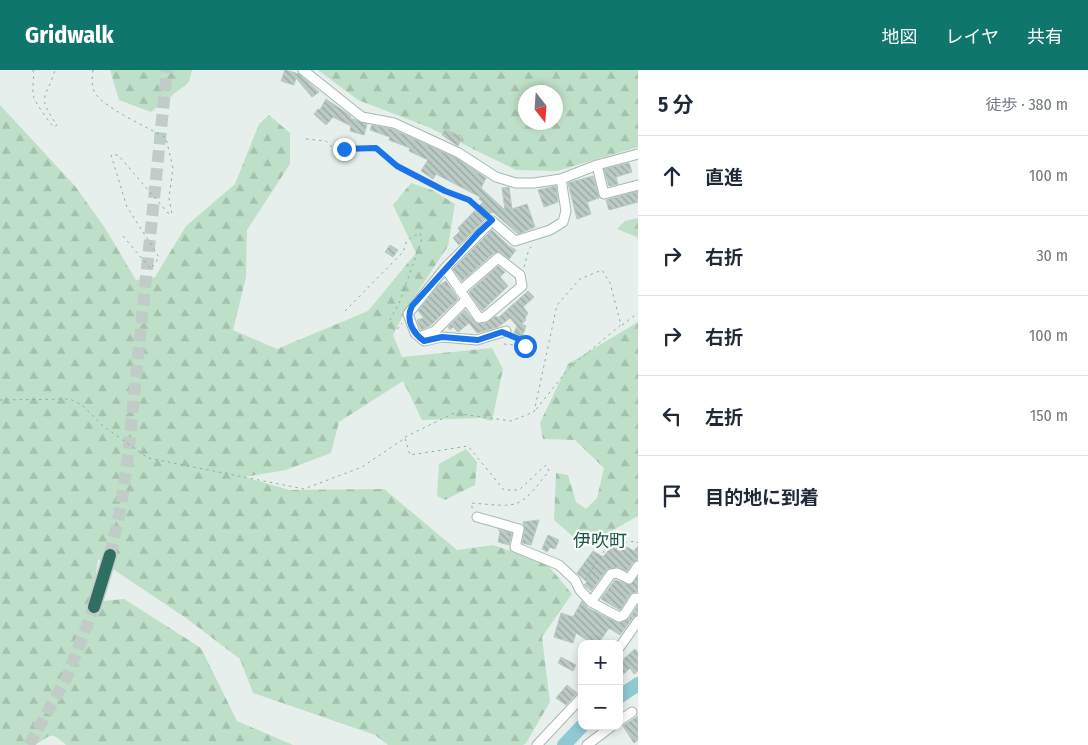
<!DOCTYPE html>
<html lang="ja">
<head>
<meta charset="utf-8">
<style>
	:root { --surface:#fff; --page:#f2f2f3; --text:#1f2937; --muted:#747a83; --line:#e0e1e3; --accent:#0f766e }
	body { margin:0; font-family:"Fira Sans Condensed","Noto Sans JP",sans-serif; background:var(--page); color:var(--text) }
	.controls { position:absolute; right:15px; bottom:15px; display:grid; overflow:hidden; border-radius:10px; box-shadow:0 2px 8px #0003 }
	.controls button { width:45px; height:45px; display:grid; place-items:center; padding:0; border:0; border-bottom:1px solid var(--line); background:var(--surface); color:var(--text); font:25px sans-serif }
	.compass { position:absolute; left:518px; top:15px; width:45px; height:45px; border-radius:50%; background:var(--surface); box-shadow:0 2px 8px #0003; rotate:163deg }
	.stop { position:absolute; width:15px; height:15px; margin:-11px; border:4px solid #1a73e8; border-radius:50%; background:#fff }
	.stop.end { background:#1a73e8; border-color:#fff; box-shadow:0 1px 5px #0008 }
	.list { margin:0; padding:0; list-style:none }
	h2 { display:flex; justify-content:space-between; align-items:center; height:65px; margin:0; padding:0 20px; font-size:21px }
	h2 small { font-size:16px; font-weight:400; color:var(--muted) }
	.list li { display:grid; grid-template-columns:32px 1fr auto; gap:15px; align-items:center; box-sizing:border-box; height:80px; padding:0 20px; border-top:1px solid var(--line) }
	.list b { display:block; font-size:19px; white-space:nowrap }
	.list em { font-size:16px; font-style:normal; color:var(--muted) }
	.icon { flex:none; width:28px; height:28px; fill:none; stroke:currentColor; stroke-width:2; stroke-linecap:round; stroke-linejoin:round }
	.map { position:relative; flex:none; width:638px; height:675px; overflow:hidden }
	header { display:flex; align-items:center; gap:30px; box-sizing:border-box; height:70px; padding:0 25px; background:var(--accent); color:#fff }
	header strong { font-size:24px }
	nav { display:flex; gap:28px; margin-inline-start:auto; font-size:18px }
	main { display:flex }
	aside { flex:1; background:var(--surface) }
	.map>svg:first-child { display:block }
	.forest { fill:url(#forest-firs); fill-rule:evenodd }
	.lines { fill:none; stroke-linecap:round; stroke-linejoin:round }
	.river { stroke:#8ec9d4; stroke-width:14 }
	.building { fill:url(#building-back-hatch); stroke:#b8c9c2 }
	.highway-tunnel { stroke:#bfccc8; stroke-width:12; stroke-dasharray:12 6; stroke-linecap:butt }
	.minor-casing { stroke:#a8b8b2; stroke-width:11 }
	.highway-casing { stroke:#c2cac8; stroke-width:15 }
	.path { stroke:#86b3a5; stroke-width:1; stroke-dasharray:2.5 4; stroke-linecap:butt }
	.minor { stroke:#fff; stroke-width:9 }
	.highway { stroke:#2f6f62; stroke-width:12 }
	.route { stroke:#1a73e8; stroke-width:6 }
	.labels { text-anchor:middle; stroke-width:4.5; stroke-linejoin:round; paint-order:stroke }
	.quarter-label { font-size:18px; fill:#1f5548; stroke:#f7fbf9 }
</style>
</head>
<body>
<header>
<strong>Gridwalk</strong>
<nav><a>地図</a><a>レイヤ</a><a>共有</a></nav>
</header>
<main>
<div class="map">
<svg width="638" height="675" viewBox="0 0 638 675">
	<defs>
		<pattern id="forest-firs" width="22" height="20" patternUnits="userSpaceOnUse" patternTransform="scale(1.25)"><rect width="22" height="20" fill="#bfe0c8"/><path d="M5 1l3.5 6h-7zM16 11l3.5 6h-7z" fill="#a4c1ad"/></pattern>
		<pattern id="building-back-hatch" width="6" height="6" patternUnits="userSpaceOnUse" patternTransform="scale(1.25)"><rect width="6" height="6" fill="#bbcac4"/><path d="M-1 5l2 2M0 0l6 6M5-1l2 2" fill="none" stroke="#98a6a0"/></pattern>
	</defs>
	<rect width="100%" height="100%" fill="#e6efeb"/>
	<path class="forest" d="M110,0H192L189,12L151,42L119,30Z
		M318,0H638V77L557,101L516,100L428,57L358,30ZM526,22H556V52H526Z
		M0,35L75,116L105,158L136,210L155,207L186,156L235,114L259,54L269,45L290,63V94L247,160L246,207L233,260L277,279L368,241L416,183L393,135L411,113L432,120L455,134L448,176L407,238L393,265L402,287L492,278L503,299L492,351L481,348L422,350L403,311L339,352L331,383L286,400L244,407L290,420L384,419L457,480L493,475L546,493L572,524L542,567L550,632L526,673L523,675H388L375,665L253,623L240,589L186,548L98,489L92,532L124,529L201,578L237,651L293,675H66C47,657 51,670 32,675C23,675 10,675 0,675Z
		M638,148V170L637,167L617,159L625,151Z
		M638,252V446L601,467L577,470L554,450L556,403L568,405L576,432L586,439L597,428L604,398L575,370L543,369L540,353L568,294Z
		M466,379L477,392L475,415L445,430L437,426L439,394Z"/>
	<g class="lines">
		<path class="river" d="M619,627L638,614
			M564,675L582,656"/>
	</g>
	<path class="building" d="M285,0L299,4L319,22L312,27L296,8L294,15L281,11Z
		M326,29L351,46L350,48L367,54L364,65L350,61L351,56L333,47L326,55L314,44L318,39L320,40Z
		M372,55L392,59L456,88L486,108L481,118L505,140L502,118L509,117L512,139L527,134L535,157L518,164L493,142L490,144L479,137L487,147L459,175L453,168L460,161L458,158L483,132L479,129L480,127L436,104L433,109L421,101L428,90L409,81L410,78L389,70L390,67L370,60Z
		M445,59L462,67L458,76L442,65Z
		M629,93L632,102L616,107L618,114L609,116L604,99Z
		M593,106L599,128L587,132L591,144L577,149L568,113Z
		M556,116L558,132L544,137L538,120Z
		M638,121V132L609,140L606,130Z
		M492,160L509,176L516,180L509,189L500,182L494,183L462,211L453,199Z
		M390,175L398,180L393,187L385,182Z
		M498,196L505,202L500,207L508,216L482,241L469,222Z
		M446,211L458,229L430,256L421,260L417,250L424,248L418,241L438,216Z
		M528,221L534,227L523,237L528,243L525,248L526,250L521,254L526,256L522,267L514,263L517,256L510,248L498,257L477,263L469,253L458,262L453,257L450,260L448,257L465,240L476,253H486L496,246L498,248Z
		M539,450L531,475L522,473L525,460L523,452Z
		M498,460L512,463L509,475L498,472L500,462Z
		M548,465L559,470L555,479L550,477L547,482L542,479Z
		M613,475L622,480L625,476L634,481L638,476V490L633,492L627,501L617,497L607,499L591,521L584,515L587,512L577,503L593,481L603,487Z
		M638,507V522L631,523L620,540L601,529L615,510L630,515Z
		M582,531L588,538L618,553L629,549L638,535V545L633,547L620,565L609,558L598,574H589L590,572L576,563L573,573L554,567L561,543L573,547Z
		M635,579L638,582V601L634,604L630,598L619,608V593Z
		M561,587L576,595L573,601L558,593Z
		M567,615L577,623L566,635L556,628Z
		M638,646V670L634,673L623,656Z"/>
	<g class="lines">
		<path class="highway-tunnel" d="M110,485L121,436L128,386L167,0
			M29,675L67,607L94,537"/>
		<defs>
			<path id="minor" d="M303,0L362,47L394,53L459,83L496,107L516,113H534L561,109L597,95L638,84
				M597,95L604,124L638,115
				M445,198L479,248L485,247L522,216L520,205L498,188L460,221
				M506,261L477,270L442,267L424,271L415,263L408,244L445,198L492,151L515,171L550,160L563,152L566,141L561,109
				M420,267L435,261L466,230
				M477,447L519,459L515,477L559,495L575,510L580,520L591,532L619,547L624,545L635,528L638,529
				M591,532L611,504L617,503L629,509L638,496
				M619,578L638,551
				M619,651L632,642
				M537,675L582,627
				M587,675L612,656"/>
			<path id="highway" d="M94,537L110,485"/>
		</defs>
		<use href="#minor" class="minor-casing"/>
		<use href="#highway" class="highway-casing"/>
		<path class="path" d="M33,0C35,9 31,20 34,28C36,33 50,54 54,57L57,55C36,25 46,30 55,0
			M93,0C92,8 91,16 95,23C104,38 149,58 166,68L173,98L169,128L172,144L168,143L118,85H111L127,137L159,187L151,199L122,165
			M306,69L326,71L332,77L376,78L397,96L445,121L469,130L486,145
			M524,197L529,179L534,174
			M345,241L403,182L407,170L420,163L422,169L400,231L389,252V256L396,261L402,253
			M622,255L638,243
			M504,274L525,276L526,272L512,266
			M0,330L70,329L82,335L103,356L148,388L304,419L362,397L405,368L410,385L468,376L504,420H519L546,395L549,401C518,440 521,437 471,433L473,441
			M405,367L454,343L511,351L534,342L557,235L580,209L602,200L610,213L621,255L569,298L534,342
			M585,510L608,475L636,471L638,473"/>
		<use href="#minor" class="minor"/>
		<use href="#highway" class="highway"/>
	</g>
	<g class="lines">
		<path class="route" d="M344,79L376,78L397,96L445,121L469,130L492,150L478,163L412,236C405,250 413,263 424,271L442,267L478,270L502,262L526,272L525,276"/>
	</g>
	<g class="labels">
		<g class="quarter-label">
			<text x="600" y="477">伊吹町</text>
		</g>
	</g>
</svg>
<div class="controls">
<button>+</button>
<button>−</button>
</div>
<svg class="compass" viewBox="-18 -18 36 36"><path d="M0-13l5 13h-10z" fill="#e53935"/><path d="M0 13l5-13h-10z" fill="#747a83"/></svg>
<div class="stop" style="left:525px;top:276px"></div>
<div class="stop end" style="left:344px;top:79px"></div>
</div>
<aside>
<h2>5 分<small>徒歩 · 380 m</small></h2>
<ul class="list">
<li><svg class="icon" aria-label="ahead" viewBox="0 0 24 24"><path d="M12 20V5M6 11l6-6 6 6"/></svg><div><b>直進</b></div><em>100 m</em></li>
<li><svg class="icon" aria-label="right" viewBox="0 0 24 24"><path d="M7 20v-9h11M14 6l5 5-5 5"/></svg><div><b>右折</b></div><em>30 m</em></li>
<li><svg class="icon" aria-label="right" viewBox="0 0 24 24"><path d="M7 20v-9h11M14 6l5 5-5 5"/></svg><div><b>右折</b></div><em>100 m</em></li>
<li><svg class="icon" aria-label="left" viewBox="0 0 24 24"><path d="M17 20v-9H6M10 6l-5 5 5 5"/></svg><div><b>左折</b></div><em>150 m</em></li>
<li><svg class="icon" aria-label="arrive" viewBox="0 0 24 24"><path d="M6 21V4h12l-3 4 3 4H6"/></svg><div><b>目的地に到着</b></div></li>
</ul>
</aside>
</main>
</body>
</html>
